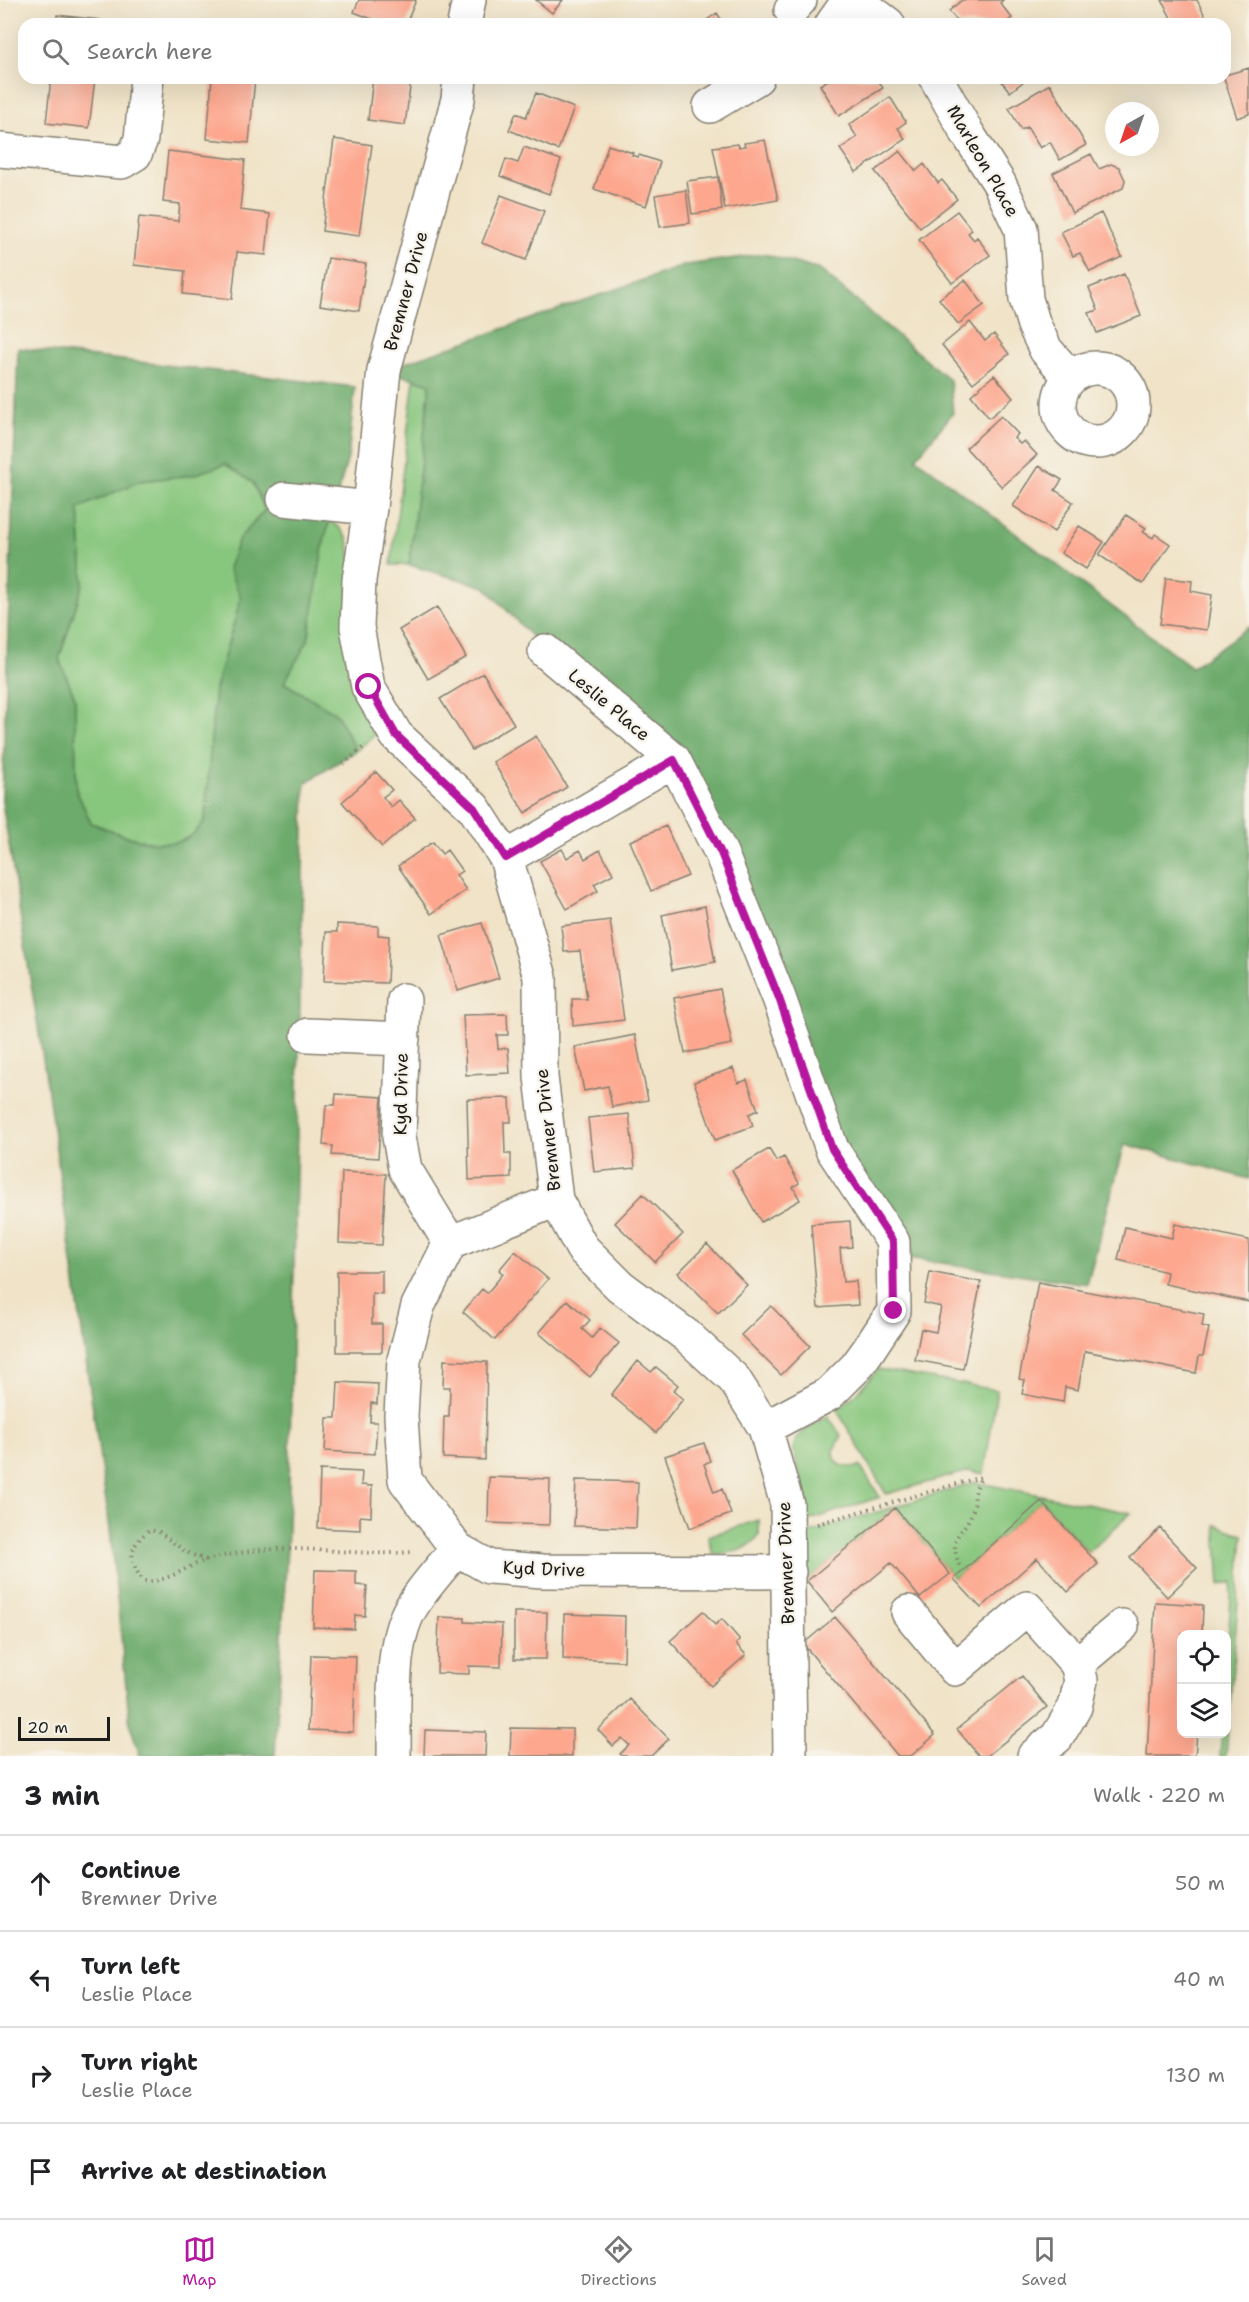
<!DOCTYPE html>
<html lang="en">
<head>
<meta charset="utf-8">
<style>
	:root { --surface:#fff; --page:#f6f6f6; --text:#202124; --muted:#757577; --line:#e0e0e0; --accent:#b5179e }
	body { margin:0; font-family:"Shantell Sans",sans-serif; background:var(--page); color:var(--text) }
	.controls { position:absolute; right:18px; bottom:18px; display:grid; overflow:hidden; border-radius:12px; box-shadow:0 6px 24px #0002 }
	.controls button { width:54px; height:54px; display:grid; place-items:center; padding:0; border:0; border-bottom:2px solid var(--line); background:var(--surface); color:var(--text); font:30px sans-serif }
	.compass { position:absolute; left:1105px; top:102px; width:54px; height:54px; border-radius:50%; background:var(--surface); box-shadow:0 6px 24px #0002; rotate:220deg }
	.scale { position:absolute; left:18px; bottom:15px; width:92px; box-sizing:border-box; padding-left:6px; border:3px solid #1c1c1c; border-top:0; font-size:16px; line-height:21px; white-space:nowrap; color:#1c1c1c; -webkit-text-stroke:4px #f7f3e8; paint-order:stroke }
	.stop { position:absolute; width:18px; height:18px; margin:-14px; border:4px solid #b5179e; border-radius:50%; background:#fff }
	.stop.end { background:#b5179e; border-color:#fff; box-shadow:0 2px 6px #0008 }
	.list { margin:0; padding:0; list-style:none }
	h2 { display:flex; justify-content:space-between; align-items:center; height:78px; margin:0; padding:0 24px; font-size:26px }
	h2 small { font-size:20px; font-weight:400; color:var(--muted) }
	.list li { display:grid; grid-template-columns:39px 1fr auto; gap:18px; align-items:center; box-sizing:border-box; height:96px; padding:0 24px; border-top:2px solid var(--line) }
	.list b { display:block; font-size:22px; white-space:nowrap }
	.list p { margin:0; font-size:20px; white-space:nowrap; color:var(--muted) }
	.list em { font-size:20px; font-style:normal; color:var(--muted) }
	.icon { flex:none; width:33px; height:33px; fill:none; stroke:currentColor; stroke-width:2; stroke-linecap:round; stroke-linejoin:round }
	.map { position:relative; flex:none; width:1249px; height:1756px; overflow:hidden }
	.search { position:absolute; background:var(--surface); box-shadow:0 6px 24px #0002; left:18px; right:18px; top:18px; height:66px; display:flex; align-items:center; gap:15px; box-sizing:border-box; padding:0 21px; border-radius:18px; color:var(--muted); font-size:22px }
	.sheet { height:462px; background:var(--surface) }
	nav { display:flex; justify-content:space-around; align-items:center; box-sizing:border-box; height:84px; border-top:2px solid var(--line); background:var(--surface); font-size:16px; color:var(--muted) }
	nav a { display:grid; justify-items:center; gap:3px }
	nav .on { color:var(--accent) }
	.map>svg:first-child { display:block }
	.green { fill:#87c67d; stroke:#52714c; stroke-width:1.5 }
	.forest { fill:#6dab6c; stroke:#446444; stroke-width:1.5; fill-rule:evenodd }
	.building { fill:#fda78f }
	.lines { fill:none; stroke-linecap:round; stroke-linejoin:round }
	.minor-casing { stroke:#868072; stroke-width:36 }
	.path { stroke:#868072; stroke-width:4; stroke-dasharray:1.5 4.5; stroke-linecap:butt }
	.minor { stroke:#fff; stroke-width:33 }
	.route { stroke:#b5179e; stroke-width:8 }
	.labels { text-anchor:middle; stroke-width:4.5; stroke-linejoin:round; paint-order:stroke }
	.street-label { font-size:18px; fill:#1c1c1c; stroke:#f7f3e8 }
</style>
</head>
<body>
<div class="map">
<svg width="1249" height="1756" viewBox="0 0 1249 1756">
	<rect width="100%" height="100%" fill="#f7f3e8"/>
	<filter id="ink" filterUnits="userSpaceOnUse"><feTurbulence type="fractalNoise" baseFrequency=".0167" numOctaves="2"/><feDisplacementMap in="SourceGraphic" scale="12" xChannelSelector="R" yChannelSelector="G"/><feConvolveMatrix kernelMatrix="1 2 1 2 8 2 1 2 1" color-interpolation-filters="sRGB"/></filter>
	<filter id="wash" filterUnits="userSpaceOnUse"><feTurbulence type="fractalNoise" baseFrequency=".008" numOctaves="4" result="noise"/><feDisplacementMap in="SourceGraphic" scale="24" xChannelSelector="R" yChannelSelector="G"/><feGaussianBlur stdDeviation="1.35" result="paint"/><feColorMatrix in="noise" values="0 0 0 0 0 0 0 0 0 0 0 0 0 0 0 0 0 1.4 0 .05"/><feComposite in="paint" operator="in"/></filter>
	<g filter="url(#wash)">
		<rect width="100%" height="100%" fill="#f0e3c7"/>
		<path class="green" d="M414,379L430,384L409,565H391Z
			M225,464L253,483L265,510L239,539L229,568L241,598L215,689L205,820C201,825 197,831 192,835C166,856 118,833 91,823L76,790L75,698L59,659L83,584L79,508L140,481L193,475Z
			M329,520L340,528L348,539L377,733L356,751L336,713L284,683L308,640L324,540Z
			M878,1369L997,1390L984,1474L969,1471L886,1494L837,1410L857,1393Z
			M828,1416L842,1437C825,1454 837,1472 860,1466L880,1497L807,1521L806,1498L793,1448C796,1432 815,1424 828,1416Z
			M975,1482L1131,1513L1088,1552L1041,1501L954,1579L895,1508L807,1581L805,1534Z
			M759,1520V1535C747,1552 733,1553 713,1554L708,1536Z
			M1216,1525L1243,1535L1226,1756H1220L1222,1734H1226V1671L1232,1582L1220,1585Z"/>
		<path class="forest" d="M764,254L820,270L950,380L953,413L916,458L1192,667L1249,627V1179L1125,1144L1087,1284L908,1258L832,1149L674,760L545,651L485,587L409,565L430,384L384,370L686,265Z
			M18,348L355,387L348,458L324,540L308,640L284,683L336,713L356,751L305,783L288,1531L275,1756H140L130,1725L110,1530L44,1065L2,801ZM225,464L253,483L265,510L239,539L228,568L241,598L215,689L205,820C201,825 197,831 192,835C166,855 118,833 91,823L76,790L75,698L59,659L83,584L79,508L140,481L193,475Z"/>
		<g id="blocks">
			<path class="building" d="M359,0H416L406,24H385L354,12Z
				M536,0H563L552,13Z
				M962,0H1003L1000,3L1012,18L1004,24H960L949,11Z
				M1162,0H1197L1209,24H1174Z
				M717,13L724,24H701Z
				M57,15L101,20V24H57Z
				M1249,68V114L1237,118L1224,78L1225,75Z
				M51,78H95L89,128L46,123Z
				M212,78H255L249,143L207,139Z
				M373,78L411,80L405,125L368,120Z
				M831,78H877L883,88L839,116L820,85Z
				M999,78H1028L1010,92Z
				M1050,84L1086,145L1060,160L1050,142L1040,148L1027,127L1021,130L1009,108Z
				M536,93L574,108L558,150L509,130L516,113L526,117Z
				M890,97L906,122L898,128L905,139L856,172L840,149L857,137L849,125Z
				M334,139L372,145L359,236L322,231Z
				M765,140L778,200L725,209L713,147L738,144L739,147L745,146L744,143Z
				M608,145L633,153L632,155L638,157L639,155L660,162L646,206L594,189Z
				M524,147L561,160L549,194L500,176L506,159L518,163Z
				M168,151L245,160L240,210L270,214L266,255L237,252L232,299L183,294L185,271L134,265L139,217L178,221L180,204L163,202Z
				M900,151L916,171L924,164L938,183L942,180L957,199L920,228L875,171Z
				M1091,154L1099,169L1111,164L1119,167L1125,180L1123,188L1072,213L1053,173Z
				M718,177L722,210L692,214L687,181Z
				M686,190L690,223L660,227L655,195Z
				M501,195L544,211L526,260L482,243Z
				M957,211L972,230L968,233L974,240L977,237L990,255L952,283L919,240Z
				M1101,213L1122,257L1090,272L1080,253L1073,256L1061,232Z
				M328,258L366,264L359,311L320,305Z
				M1124,274L1141,316L1097,333L1089,313L1098,310L1089,288Z
				M965,280L984,305L958,324L939,299Z
				M970,322L985,341L994,334L1009,354L973,383L942,345Z
				M994,375L1013,398L989,418L971,395Z
				M1001,416L1018,434L1014,438L1020,444L1024,441L1037,455L1002,487L966,448Z
				M1039,466L1062,480L1055,490L1073,502L1054,532L1013,506Z
				M1126,515L1146,528L1143,532L1153,538L1155,534L1170,544L1143,584L1099,555Z
				M1079,526L1104,542L1086,569L1061,553Z
				M1166,578L1192,581L1191,591L1212,595L1207,630L1160,624Z
				M437,607L466,657L428,679L399,630Z
				M483,673L514,724L472,750L440,699Z
				M536,736L567,787L525,813L493,762Z
				M376,772L392,790L383,797L391,807L399,800L415,818L382,847L342,802Z
				M666,826L688,876L651,891L630,841Z
				M433,842L442,854L447,850L462,871L456,875L466,890L431,914L398,866Z
				M562,849L567,858L580,850L585,859L600,850L613,874L594,884L598,891L567,909L540,861Z
				M705,906L715,962L672,970L662,915Z
				M610,920L624,1020L573,1026L572,999H587L580,951L564,952L561,926Z
				M482,923L499,978L458,991L441,935Z
				M337,924L378,926V935L389,936L387,983L324,981L326,932H337Z
				M720,989L732,1044L685,1053L674,998Z
				M507,1014L508,1035H497L498,1049L508,1048L510,1073L466,1075L463,1015Z
				M635,1035L648,1100L612,1107L608,1086L584,1091L575,1047Z
				M733,1068L738,1083L747,1080L758,1110L749,1114L753,1126L715,1140L694,1082Z
				M336,1094L382,1097L378,1158L332,1155L333,1146L323,1145L326,1105H335Z
				M510,1098L511,1122H504L505,1154H511V1178L469,1180L467,1099Z
				M629,1114L635,1168L594,1172L588,1118Z
				M769,1149L776,1161L784,1157L799,1183L793,1187L800,1200L761,1222L732,1170Z
				M342,1172L386,1174L382,1245L339,1243Z
				M643,1194L683,1234L655,1262L615,1223Z
				M850,1221L852,1247L840,1248L843,1282L856,1281L858,1305L818,1308L811,1224Z
				M1175,1224L1249,1240V1302L1165,1284L1167,1272L1118,1260L1125,1227L1172,1238Z
				M707,1244L747,1285L718,1313L678,1273Z
				M515,1251L548,1279L495,1340L463,1312L482,1289L487,1293L503,1274L499,1270Z
				M337,1271H382V1294L372,1293V1324H382V1352H337Z
				M930,1272L981,1282L963,1369L915,1360L921,1329L936,1332L941,1307L924,1303Z
				M1038,1282L1204,1314L1202,1326L1209,1328L1203,1356H1199L1196,1373L1085,1351L1078,1390L1065,1387L1063,1402L1022,1394L1025,1380L1019,1379Z
				M567,1300L590,1320L582,1329L592,1338L600,1328L619,1343L590,1377L539,1333Z
				M771,1306L810,1346L781,1375L741,1335Z
				M444,1360L487,1362L485,1460L443,1458L444,1417H449L450,1387H443Z
				M638,1361L651,1372L656,1367L678,1385L673,1391L683,1399L656,1433L611,1395Z
				M338,1382L378,1384L377,1404L371,1403L370,1422H377L375,1454L325,1451L327,1418H336Z
				M704,1443L710,1461L704,1464L714,1492L722,1489L731,1514L690,1528L665,1456Z
				M320,1470L362,1472L361,1485L372,1486L371,1517L360,1516V1530L318,1528Z
				M489,1477L550,1479L549,1525L488,1523Z
				M576,1480L638,1482L636,1528L574,1526Z
				M1041,1501L1098,1564L1068,1592L1037,1558L981,1608L954,1579Z
				M895,1508L950,1574L920,1598L891,1563L832,1612L807,1581Z
				M1160,1528L1197,1568L1167,1597L1130,1557Z
				M315,1570L356,1571V1585L367,1586L365,1616L355,1615L354,1629L313,1627Z
				M1155,1602L1203,1605L1202,1634H1182V1734H1197L1195,1756H1147Z
				M703,1611L715,1625L722,1619L740,1640L736,1644L746,1655L711,1686L670,1641Z
				M514,1612H547L546,1659H514Z
				M564,1614L625,1616L624,1661L563,1659Z
				M439,1617L465,1618V1622L502,1624L501,1667L469,1666V1674L437,1673Z
				M835,1617L935,1735L911,1756H898L803,1644Z
				M311,1655L356,1656L353,1732L308,1730Z
				M1022,1676L1047,1707L987,1756H979L957,1729Z
				M630,1699L669,1739L651,1756H623L620,1754L629,1745L622,1738L613,1746L598,1730Z
				M511,1728L572,1729V1756H510Z
				M425,1730L486,1732L485,1756H424Z"/>
		</g>
	</g>
	<g filter="url(#ink)">
		<use href="#blocks" fill-opacity="0" stroke="#868072" stroke-width="1.5"/>
		<g class="lines">
			<defs>
				<path id="minor" d="M856,0L888,24
					M791,10L800,0
					M464,24L469,0
					M832,24L849,0
					M460,78L458,99L384,370L370,508L359,580L357,627L368,687L396,735L474,808L506,858L540,977L541,1077L556,1200L582,1248L620,1286L687,1336L734,1379L765,1428L787,1504L790,1756
					M936,78L966,131L999,183L1021,229L1026,299L1034,325L1046,350L1070,377
					M710,106L757,78
					M0,150L122,162L135,154L141,139L147,78
					M1059 405a37 37 0 1 1 74 0a37 37 0 1 1-74 0Z
					M284,499L370,508
					M545,651L674,760L721,853L779,998L832,1149L893,1242L894,1311L867,1352L856,1367L829,1394L765,1428
					M506,858L674,760
					M404,1000L399,1137L405,1169L450,1243
					M308,1035L403,1039
					M556,1200L450,1243L418,1306L404,1360L401,1416L405,1480L457,1549L489,1567L543,1571L789,1572
					M908,1612L955,1669L1027,1608L1077,1664L1081,1680L1075,1707L1057,1737L1034,1756
					M1077,1664L1122,1626
					M394,1756C395,1711 388,1640 414,1603C426,1584 443,1566 457,1549"/>
			</defs>
			<use href="#minor" class="minor-casing"/>
			<path class="path" d="M343,764L365,746
				M817,1524L981,1477C979,1483 975,1489 975,1496C974,1501 975,1505 973,1510C963,1538 947,1532 960,1568
				M206,1560L186,1552L159,1532L149,1530C128,1548 128,1559 143,1581C169,1583 183,1567 207,1560C221,1556 237,1553 252,1551C303,1544 359,1557 412,1552"/>
			<use href="#minor" class="minor"/>
		</g>
	</g>
	<g class="lines" filter="url(#ink)">
		<path class="route" d="M369,687L396,735L474,808L506,858L674,760L721,853L779,998L832,1149L893,1242L894,1311"/>
	</g>
	<g class="labels">
		<g class="street-label">
			<text transform="translate(983 161) rotate(60)" y="6">Marleon Place</text>
			<text transform="translate(406 291) rotate(-75)" y="6">Bremner Drive</text>
			<text transform="translate(609 705) rotate(40)" y="6">Leslie Place</text>
			<text transform="translate(401 1094) rotate(-89)" y="6">Kyd Drive</text>
			<text transform="translate(548 1130) rotate(-96)" y="6">Bremner Drive</text>
			<text transform="translate(786 1563) rotate(-92)" y="6">Bremner Drive</text>
			<text transform="translate(544 1569) rotate(2)" y="6">Kyd Drive</text>
		</g>
	</g>
</svg>
<div class="controls">
<button><svg class="icon" aria-label="locate" viewBox="0 0 24 24"><circle cx="12" cy="12" r="6"/><path d="M12 2v4M12 18v4M2 12h4M18 12h4"/></svg></button>
<button><svg class="icon" aria-label="layers" viewBox="0 0 24 24"><path d="M12 4l9 5-9 5-9-5zM3 14l9 5 9-5"/></svg></button>
</div>
<svg class="compass" viewBox="-18 -18 36 36"><path d="M0-13l5 13h-10z" fill="#e53935"/><path d="M0 13l5-13h-10z" fill="#757577"/></svg>
<div class="scale">20 m</div>
<div class="stop" style="left:369px;top:687px"></div>
<div class="stop end" style="left:894px;top:1311px"></div>
<div class="search"><svg class="icon" aria-label="search" viewBox="0 0 24 24"><circle cx="10" cy="10" r="6"/><path d="M15 15l6 6"/></svg>Search here</div>
</div>
<section class="sheet">
<h2>3 min<small>Walk · 220 m</small></h2>
<ul class="list">
<li><svg class="icon" aria-label="ahead" viewBox="0 0 24 24"><path d="M12 20V5M6 11l6-6 6 6"/></svg><div><b>Continue</b><p>Bremner Drive</p></div><em>50 m</em></li>
<li><svg class="icon" aria-label="left" viewBox="0 0 24 24"><path d="M17 20v-9H6M10 6l-5 5 5 5"/></svg><div><b>Turn left</b><p>Leslie Place</p></div><em>40 m</em></li>
<li><svg class="icon" aria-label="right" viewBox="0 0 24 24"><path d="M7 20v-9h11M14 6l5 5-5 5"/></svg><div><b>Turn right</b><p>Leslie Place</p></div><em>130 m</em></li>
<li><svg class="icon" aria-label="arrive" viewBox="0 0 24 24"><path d="M6 21V4h12l-3 4 3 4H6"/></svg><div><b>Arrive at destination</b></div></li>
</ul>
</section>
<nav>
<a class="on"><svg class="icon" aria-label="map" viewBox="0 0 24 24"><path d="M3 6l6-2 6 2 6-2v14l-6 2-6-2-6 2zM9 4v14M15 6v14"/></svg>Map</a>
<a><svg class="icon" aria-label="directions" viewBox="0 0 24 24"><path d="M12 3l9 9-9 9-9-9zM9 14v-3h6M13 9l2 2-2 2"/></svg>Directions</a>
<a><svg class="icon" aria-label="saved" viewBox="0 0 24 24"><path d="M7 4h10v16l-5-4-5 4z"/></svg>Saved</a>
</nav>
</body>
</html>
